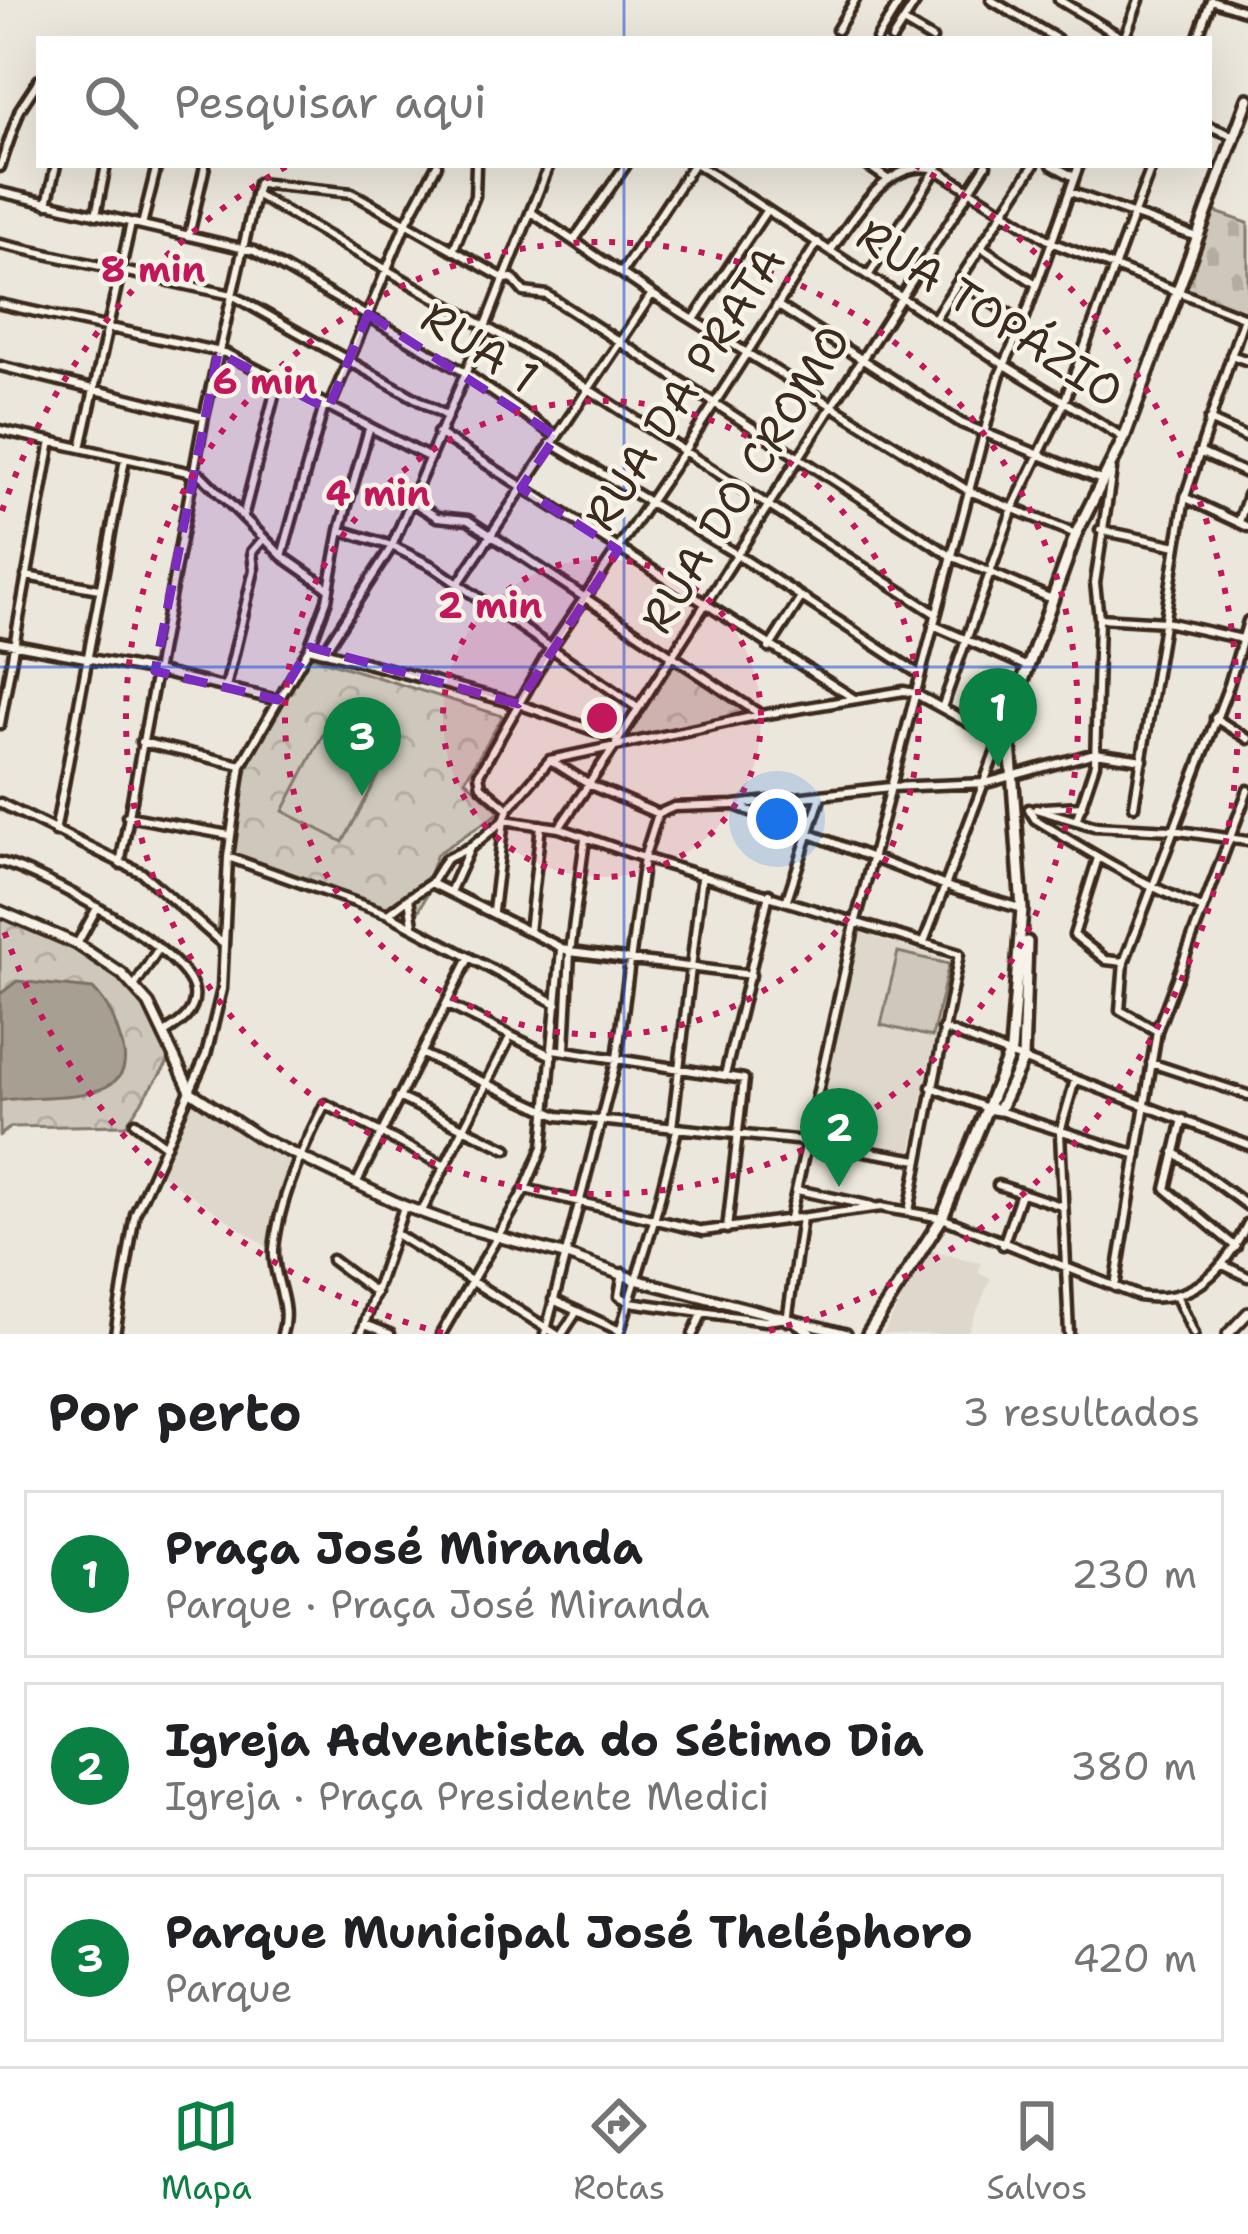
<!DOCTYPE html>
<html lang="pt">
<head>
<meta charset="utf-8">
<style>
	:root { --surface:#fff; --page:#f6f6f6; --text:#202124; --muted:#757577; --line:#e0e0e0; --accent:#0b8043 }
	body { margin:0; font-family:"Shantell Sans",sans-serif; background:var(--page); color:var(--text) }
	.you { position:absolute; left:777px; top:819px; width:42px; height:42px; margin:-30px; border:9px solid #fff; border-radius:50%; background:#1a73e8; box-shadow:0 0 0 18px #1a73e833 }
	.badge { display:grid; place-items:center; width:78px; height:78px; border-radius:50%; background:var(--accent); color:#fff; font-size:39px; font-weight:700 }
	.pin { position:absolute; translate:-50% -99px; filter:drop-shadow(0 3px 6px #0008) }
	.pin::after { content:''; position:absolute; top:63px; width:42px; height:36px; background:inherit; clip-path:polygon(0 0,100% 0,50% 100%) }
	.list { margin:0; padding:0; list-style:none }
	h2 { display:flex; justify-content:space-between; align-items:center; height:156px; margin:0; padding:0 48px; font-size:51px }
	h2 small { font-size:39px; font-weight:400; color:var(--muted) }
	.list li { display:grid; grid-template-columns:78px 1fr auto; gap:36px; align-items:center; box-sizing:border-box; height:168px; margin:0 24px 24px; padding:0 24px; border:3px solid var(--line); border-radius:0px }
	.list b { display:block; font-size:45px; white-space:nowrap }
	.list p { margin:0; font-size:39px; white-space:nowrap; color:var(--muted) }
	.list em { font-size:39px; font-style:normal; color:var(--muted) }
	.icon { flex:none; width:66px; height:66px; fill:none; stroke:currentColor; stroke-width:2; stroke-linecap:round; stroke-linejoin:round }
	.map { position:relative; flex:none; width:1248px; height:1334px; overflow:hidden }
	.search { position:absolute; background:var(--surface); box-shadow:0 12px 48px #0002; left:36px; right:36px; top:36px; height:132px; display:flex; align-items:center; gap:30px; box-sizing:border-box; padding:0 42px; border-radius:0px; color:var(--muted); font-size:45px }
	.sheet { height:732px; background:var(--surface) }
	nav { display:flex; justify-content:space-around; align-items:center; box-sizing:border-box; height:168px; border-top:3px solid var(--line); background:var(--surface); font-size:33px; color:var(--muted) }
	nav a { display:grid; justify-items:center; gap:6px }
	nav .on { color:var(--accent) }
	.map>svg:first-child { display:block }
	.built { fill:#ddd7cc }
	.forest { fill:url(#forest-crowns); stroke:#84796d; stroke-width:3 }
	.cemetery { fill:url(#cemetery-stones); stroke:#84796d; stroke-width:3 }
	.garden { fill:#cec8bc; stroke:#84796d; stroke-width:3 }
	.water { fill:#a89f93; stroke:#7c7064; stroke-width:3 }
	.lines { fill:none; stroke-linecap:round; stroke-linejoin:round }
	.minor-casing { stroke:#3b2a1e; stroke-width:15 }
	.tertiary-casing { stroke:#3b2a1e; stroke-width:16 }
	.secondary-casing { stroke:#3b2a1e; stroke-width:18 }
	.minor { stroke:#f7f3e8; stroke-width:6 }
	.tertiary { stroke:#f7f3e8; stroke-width:8 }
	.secondary { stroke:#f7f3e8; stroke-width:9 }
	.marked { fill:#7b2cbf; fill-opacity:0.2; stroke:#7b2cbf; stroke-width:9; stroke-dasharray:24 15; stroke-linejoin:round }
	.grid { fill:none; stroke:#1d4ed8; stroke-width:3; stroke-opacity:0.55 }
	.ring { fill:none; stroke:#c2185b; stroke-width:6; stroke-dasharray:6 12 }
	.labels { text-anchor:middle; stroke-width:9; stroke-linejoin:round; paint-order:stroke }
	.street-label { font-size:45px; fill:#3b2a1e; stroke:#f7f3e8 }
	.centre { fill:#c2185b; stroke:#f7f3e8; stroke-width:6 }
	.ring-label { font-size:36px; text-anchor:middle; font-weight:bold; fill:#c2185b; stroke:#f7f3e8; stroke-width:9; stroke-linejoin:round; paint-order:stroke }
</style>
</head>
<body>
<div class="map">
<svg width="1248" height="1334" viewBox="0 0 1248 1334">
	<defs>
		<pattern id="forest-crowns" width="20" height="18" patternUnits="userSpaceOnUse" patternTransform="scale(3)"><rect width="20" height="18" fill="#cec8bc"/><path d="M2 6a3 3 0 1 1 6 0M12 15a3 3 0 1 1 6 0" fill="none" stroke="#b2aca1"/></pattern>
		<pattern id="cemetery-stones" width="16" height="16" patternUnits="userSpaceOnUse" patternTransform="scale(3)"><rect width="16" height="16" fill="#cec8bc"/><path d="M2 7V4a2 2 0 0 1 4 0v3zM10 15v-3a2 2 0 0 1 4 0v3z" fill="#b2aca1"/></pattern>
	</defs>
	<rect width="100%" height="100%" fill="#ece7dc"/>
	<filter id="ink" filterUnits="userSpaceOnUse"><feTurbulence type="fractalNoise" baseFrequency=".00833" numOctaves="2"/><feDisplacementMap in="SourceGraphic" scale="24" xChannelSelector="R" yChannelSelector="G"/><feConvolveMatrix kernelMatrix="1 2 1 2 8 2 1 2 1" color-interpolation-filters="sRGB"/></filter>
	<g filter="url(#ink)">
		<path class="built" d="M857,932L950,961L910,1157L810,1140L812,1127L821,1125L816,1114Z
			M194,1097L292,1161L270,1249L158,1172Z
			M928,1250L981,1263L978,1273L991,1278L967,1334H883Z"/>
		<path class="forest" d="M309,656L503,716L465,780L500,812L437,854L424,889L428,893L413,922L233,854L245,768Z
			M673,660L751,714L637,738L629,735Z
			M0,914C49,935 117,956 147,1004C157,1020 163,1040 171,1058L126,1125L11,1127L0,1135Z"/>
		<path class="cemetery" d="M1213,211L1248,223V315L1186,289Z"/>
		<path class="garden" d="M330,721L391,752L343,842L283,811Z
			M898,952L949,964L932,1037L881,1025Z"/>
		<path class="water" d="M17,981L93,989C111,1007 116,1024 123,1048C139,1110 30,1092 0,1101V994Z"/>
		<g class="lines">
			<defs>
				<path id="minor" d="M991,0L1057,39
					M1059,0L1124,39
					M1211,0L1248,12
					M903,22L932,39
					M837,30L855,0
					M877,39L901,0
					M892,39L917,0
					M1124,39L1139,0
					M1197,39L1211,0
					M1209,126L1234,136
					M698,165L1005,365L1124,438
					M867,165L889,180
					M1052,165L1074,177
					M0,167L20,109L39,80
					M0,192L254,251L464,372L556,436
					M1070,192L1197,237
					M255,194L545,361L936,614
					M47,204L56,165
					M531,212L652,294L969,491L1076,534
					M96,215L106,165
					M142,225L157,165
					M189,235L205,166
					M574,240L626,165
					M0,244L232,295L445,415
					M981,247L1036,284
					M831,250C855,216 888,157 936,169L1053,243L1248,319
					M453,251L475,196L476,165
					M622,272L693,165
					M870,273L939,165
					M959,281L1023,323
					M0,304L225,353L428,457
					M777,305L961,423L1101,480
					M695,318L766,211
					M935,318L1034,165
					M1231,355L1248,361
					M0,366L204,417
					M329,408L406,223L437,165
					M1209,420L1248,438
					M0,430L201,475L282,556L328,588
					M438,433L853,698
					M551,443L736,554L919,674
					M81,448L131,223
					M1199,452L1248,474
					M1186,498L1248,527
					M409,500L437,517L468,520L761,715
					M243,517L278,381
					M1239,522L1248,495
					M340,530L392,546L432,566L638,708
					M1100,530L1177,546
					M282,556L324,406
					M26,576L99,589
					M458,584L652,294
					M1099,618L1166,622L1242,639
					M933,625L1028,667
					M0,642L155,671L278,700
					M309,648L324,652L392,546L486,325L549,165
					M769,648L801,598
					M326,652L518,704L618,739
					M226,687L254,570L252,552L264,538
					M942,708L1013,508L1063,405L1152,165
					M1215,718L1248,739
					M0,724L51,441
					M141,742L241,765
					M550,760L761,715L904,691L914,693L1000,740L1010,742
					M550,760L588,784L658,814
					M0,803L142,873L223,944
					M737,806L954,889L1023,909
					M1134,806L1185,497L1244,317
					M1043,808L1082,806
					M508,809L481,786L479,774L550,649L684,451L818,242
					M1029,809L1035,819C1090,853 1143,885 1203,909
					M1036,809L1094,826L1172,830L1248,841
					M658,814L674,807L734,805L890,787L986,783L1095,753L1143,760
					M127,816L229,835
					M1076,821L1095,764L1099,618L1095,583L1112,470
					M559,828L614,747L986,165
					M55,832L125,459
					M228,857L388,914L557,1004
					M1098,858L1074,935L1106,960L1124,962
					M0,862C40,872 187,949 194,991C197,1013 179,1024 163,1034
					M120,864L204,417L258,183L352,193L505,279L512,278L524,292L547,295L951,556L1052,599
					M431,883L570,952L751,975
					M450,892L469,850
					M787,899L821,796
					M493,911L504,820L559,828L644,858L959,954L909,1211
					M388,914L409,898
					M413,925L409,898L431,883L446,859L471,847L504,820L508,809L550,760
					M529,932L541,825
					M924,942L1000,740
					M77,944L97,908
					M135,985L159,948
					M448,1005L552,1056
					M943,1029L1248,1145
					M1157,1031L1120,1010L1124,962L1229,685L1248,621
					M553,1049L744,1079L727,1229
					M565,1049L570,952L585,839
					M422,1054L558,1116L805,1141L918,1160
					M1151,1063L1248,1095
					M725,1075L769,894
					M931,1087L987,1108
					M398,1097L507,1149
					M999,1111L1137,1155
					M1183,1119L1166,1189L1236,1247
					M135,1123L166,1146
					M672,1128L702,875
					M1174,1152L1248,1206
					M356,1184L469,958
					M998,1185L1061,1206
					M525,1189L703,1231L881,1207L942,1218L1139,1296C1194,1305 1225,1269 1248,1223
					M797,1190L872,1206
					M422,1211L510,1037
					M790,1218L856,920L999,377L1023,323L1079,165
					M396,1234L556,1334
					M1003,1245L1021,1193
					M332,1260L376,1293
					M1223,1265L1248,1277
					M623,1273L619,1296L630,1302L765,1321L781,1319
					M1115,1287L1157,1031L1248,790
					M1177,1297L1194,1334
					M553,1300L620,1331
					M787,1321L802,1218
					M365,1324L390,1334
					M797,1324L813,1334
					M115,1334L135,1214L206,1055L222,989L228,857L241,765L309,648L327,600L340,530L369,429
					M282,1334C292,1303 272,1279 274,1249C279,1199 303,1148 325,1104L443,1165
					M361,1334L404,1207
					M441,1334L525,1189L543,1147L561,950
					M545,1334L617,1058L644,858L658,814
					M562,1334L577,1311
					M619,1334L654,1221L677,1130
					M693,1334L703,1312
					M1069,1334L1060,1132L1075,1080"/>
				<path id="tertiary" d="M0,911L77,944L122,974L149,1004L191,1092L260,1138L404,1206L459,1226L565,1255L637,1280L846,1334
					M1228,1334L1248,1313"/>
				<path id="secondary" d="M987,1108L999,1110L1023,1059L1027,942
					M868,1334L942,1218L1011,1050L1022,909L1010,742L1016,700L1076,534L1124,438L1248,99"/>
			</defs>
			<use href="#minor" class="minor-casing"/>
			<use href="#tertiary" class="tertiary-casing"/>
			<use href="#secondary" class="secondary-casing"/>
			<use href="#minor" class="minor"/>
			<use href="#tertiary" class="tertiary"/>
			<use href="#secondary" class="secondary"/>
		</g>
	</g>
	<path class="marked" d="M368,314L556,436L521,488L618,550L518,704L310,647L278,700L155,671L218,353L328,409Z"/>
	<path class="grid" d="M624,0V39M624,165V1334M0,667H1248"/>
	<circle cx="602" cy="718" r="159" fill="#c2185b" fill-opacity=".12"/>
	<g class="ring">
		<circle cx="602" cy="718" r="159"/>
		<circle cx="602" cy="718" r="317"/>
		<circle cx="602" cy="718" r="476"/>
		<path d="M443 1333A635 635 0 0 1 2 925M2 511A635 635 0 0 1 289 165M915 165A635 635 0 0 1 761 1333"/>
	</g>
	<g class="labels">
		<g class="street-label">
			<text transform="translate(990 313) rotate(33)" y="16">RUA TOPÁZIO</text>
			<text transform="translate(480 347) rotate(33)" y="16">RUA 1</text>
			<text transform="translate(684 388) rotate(-57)" y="16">RUA DA PRATA</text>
			<text transform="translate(745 479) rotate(-58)" y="16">RUA DO CROMO</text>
		</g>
	</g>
	<circle cx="602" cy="718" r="18" class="centre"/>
	<g class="ring-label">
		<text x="153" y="282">8 min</text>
		<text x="265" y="394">6 min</text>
		<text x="378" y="506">4 min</text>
		<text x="490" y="618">2 min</text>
	</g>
</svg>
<div class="you"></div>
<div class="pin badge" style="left:998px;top:767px">1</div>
<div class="pin badge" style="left:839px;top:1187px">2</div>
<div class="pin badge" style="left:362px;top:796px">3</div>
<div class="search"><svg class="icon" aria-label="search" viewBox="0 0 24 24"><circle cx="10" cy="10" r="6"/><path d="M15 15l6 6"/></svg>Pesquisar aqui</div>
</div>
<section class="sheet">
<h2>Por perto<small>3 resultados</small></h2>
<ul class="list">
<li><span class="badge">1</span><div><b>Praça José Miranda</b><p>Parque · Praça José Miranda</p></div><em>230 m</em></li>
<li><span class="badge">2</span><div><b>Igreja Adventista do Sétimo Dia</b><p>Igreja · Praça Presidente Medici</p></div><em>380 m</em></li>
<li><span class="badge">3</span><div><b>Parque Municipal José Theléphoro</b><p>Parque</p></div><em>420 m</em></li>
</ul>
</section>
<nav>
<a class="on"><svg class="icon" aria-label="map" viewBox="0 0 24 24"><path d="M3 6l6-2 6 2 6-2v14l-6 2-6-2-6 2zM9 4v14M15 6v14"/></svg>Mapa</a>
<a><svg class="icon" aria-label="directions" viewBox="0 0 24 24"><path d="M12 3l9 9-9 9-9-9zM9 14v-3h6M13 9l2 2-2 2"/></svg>Rotas</a>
<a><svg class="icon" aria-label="saved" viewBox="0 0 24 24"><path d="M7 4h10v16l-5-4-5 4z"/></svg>Salvos</a>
</nav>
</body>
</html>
